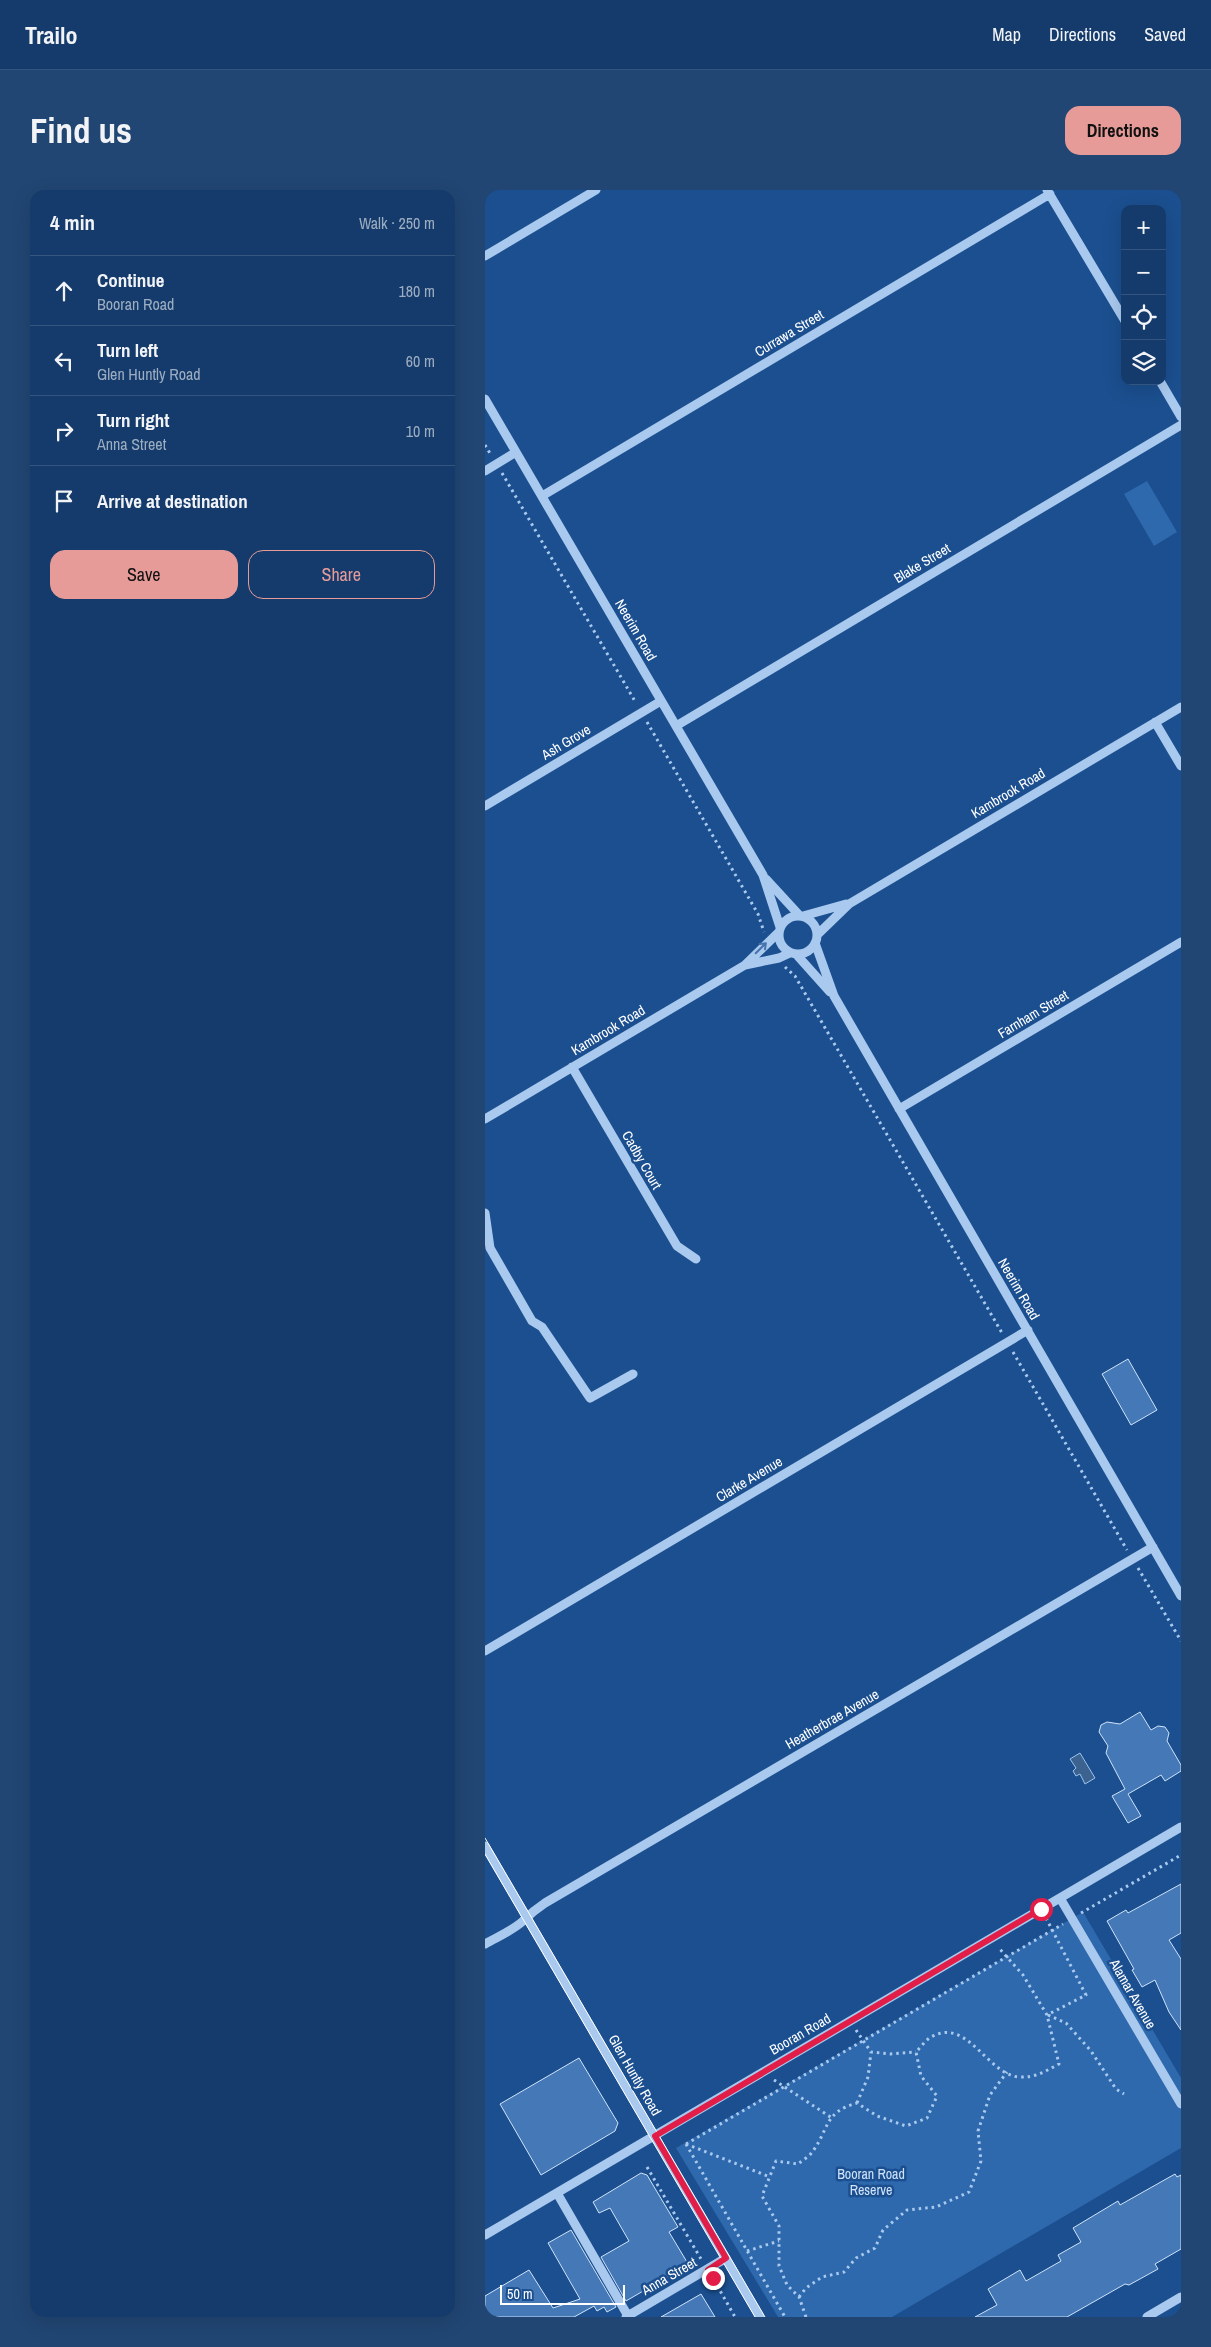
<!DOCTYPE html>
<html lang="en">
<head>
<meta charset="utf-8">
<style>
	:root { --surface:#143b6b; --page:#214673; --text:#f1f3f6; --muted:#9dadc1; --line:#33557e; --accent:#e69b98 }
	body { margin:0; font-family:"Archivo Narrow",sans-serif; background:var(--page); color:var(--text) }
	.controls { position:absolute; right:15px; top:15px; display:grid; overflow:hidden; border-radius:10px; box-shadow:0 5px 20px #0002 }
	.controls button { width:45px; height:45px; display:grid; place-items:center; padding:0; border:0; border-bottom:1px solid var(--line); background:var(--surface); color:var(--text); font:25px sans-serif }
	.scale { position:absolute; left:15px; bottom:12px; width:125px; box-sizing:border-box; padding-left:5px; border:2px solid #fff; border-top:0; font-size:14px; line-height:18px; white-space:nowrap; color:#fff; -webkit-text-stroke:4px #1b4f8f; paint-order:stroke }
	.stop { position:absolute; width:15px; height:15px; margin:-11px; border:4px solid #e11d48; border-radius:50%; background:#fff }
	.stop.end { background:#e11d48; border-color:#fff; box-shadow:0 1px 5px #0008 }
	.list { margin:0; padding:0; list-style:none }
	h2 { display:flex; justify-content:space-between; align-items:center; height:65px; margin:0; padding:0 20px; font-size:21px }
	h2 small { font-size:16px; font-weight:400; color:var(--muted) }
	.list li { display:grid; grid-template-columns:32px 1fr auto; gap:15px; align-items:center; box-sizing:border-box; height:70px; padding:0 20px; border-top:1px solid var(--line) }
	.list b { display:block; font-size:19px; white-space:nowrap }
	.list p { margin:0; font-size:16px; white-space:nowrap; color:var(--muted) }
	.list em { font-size:16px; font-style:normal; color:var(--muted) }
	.actions { display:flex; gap:10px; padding:15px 20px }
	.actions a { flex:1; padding:11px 0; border:1px solid var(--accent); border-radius:15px; text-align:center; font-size:18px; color:var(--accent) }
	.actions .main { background:var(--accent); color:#111 }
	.icon { flex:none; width:28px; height:28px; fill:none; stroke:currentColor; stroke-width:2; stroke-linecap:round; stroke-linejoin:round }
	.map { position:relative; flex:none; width:696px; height:2127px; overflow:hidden; border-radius:15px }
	header { display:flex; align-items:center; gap:30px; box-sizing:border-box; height:70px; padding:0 25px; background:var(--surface); border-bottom:1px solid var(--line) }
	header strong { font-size:24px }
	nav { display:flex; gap:28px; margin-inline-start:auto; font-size:18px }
	.intro { display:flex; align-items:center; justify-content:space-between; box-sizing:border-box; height:120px; padding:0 30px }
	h1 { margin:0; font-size:35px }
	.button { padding:12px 22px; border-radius:15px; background:var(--accent); color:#111; font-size:18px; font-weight:700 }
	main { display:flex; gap:30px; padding:0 30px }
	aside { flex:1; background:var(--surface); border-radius:15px; box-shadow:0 5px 20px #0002 }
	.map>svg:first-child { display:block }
	.green { fill:#2e69ad }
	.water { fill:#3c6290; stroke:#9cc4f0 }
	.building { fill:#4478b7; stroke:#cfe3fa }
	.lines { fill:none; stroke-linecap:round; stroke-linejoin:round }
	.path { stroke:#a9c9ee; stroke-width:3; stroke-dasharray:2.5 4; stroke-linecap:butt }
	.minor { stroke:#a9c9ee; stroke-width:9 }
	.tram { stroke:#fff; stroke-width:1 }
	.oneway { stroke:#4674ac }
	.route { stroke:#e11d48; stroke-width:6 }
	.labels { text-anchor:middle; stroke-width:5; stroke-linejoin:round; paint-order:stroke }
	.street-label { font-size:14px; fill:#fff; stroke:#1b4f8f }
	.park-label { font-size:14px; fill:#cfe3fa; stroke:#1b4f8f }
</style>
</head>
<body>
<header>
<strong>Trailo</strong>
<nav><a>Map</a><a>Directions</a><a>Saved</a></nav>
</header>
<div class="intro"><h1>Find us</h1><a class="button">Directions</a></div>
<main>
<aside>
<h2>4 min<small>Walk · 250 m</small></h2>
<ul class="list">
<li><svg class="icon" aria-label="ahead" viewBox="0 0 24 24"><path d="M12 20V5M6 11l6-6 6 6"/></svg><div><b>Continue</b><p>Booran Road</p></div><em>180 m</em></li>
<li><svg class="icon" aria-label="left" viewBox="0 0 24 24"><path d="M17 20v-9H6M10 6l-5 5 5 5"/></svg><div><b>Turn left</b><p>Glen Huntly Road</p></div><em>60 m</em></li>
<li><svg class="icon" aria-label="right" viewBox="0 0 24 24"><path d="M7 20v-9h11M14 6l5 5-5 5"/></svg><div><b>Turn right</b><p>Anna Street</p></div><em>10 m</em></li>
<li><svg class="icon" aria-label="arrive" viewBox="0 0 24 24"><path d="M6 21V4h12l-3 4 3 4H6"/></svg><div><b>Arrive at destination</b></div></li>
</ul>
<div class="actions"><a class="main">Save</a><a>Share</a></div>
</aside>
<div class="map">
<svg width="696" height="2127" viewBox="0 0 696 2127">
	<rect width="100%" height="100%" fill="#1b4f8f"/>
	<path class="green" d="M662,291L692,342L669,356L639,304Z
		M598,1722L696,1888V1958L407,2127H293L191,1958Z"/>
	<path class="water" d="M595,1563L610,1588L600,1594L595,1584L591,1586L588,1581L591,1578L585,1569Z"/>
	<path class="building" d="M643,1169L672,1220L646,1235L617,1184Z
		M655,1522L666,1540L673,1536L680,1537L684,1543L682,1551L696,1575V1581L680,1591L676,1585L643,1604L656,1626L643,1633L627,1606L640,1599L621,1563L623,1556L614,1542L616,1535L622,1532L635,1534Z
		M696,1694V1743L684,1750L696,1769V1840L684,1822L670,1790L657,1797L647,1780L649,1779L622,1731L641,1720L643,1723Z
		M94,1868L133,1933L130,1941L56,1985L15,1914Z
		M156,1983L162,1985L193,2037L184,2042L205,2077L185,2088L184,2086L141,2111L116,2067L144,2051L125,2018L114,2023L108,2012Z
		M690,1984L692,1987L696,1985V2059L670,2074L673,2079L644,2095L640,2094L582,2127H490L512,2115L503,2099L535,2080L541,2091L576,2071L573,2065L596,2052L588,2038L633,2011L635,2015Z
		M86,2040L131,2117L122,2122L119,2117L112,2121L109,2116L89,2127H0V2106L44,2080L68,2118L95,2109L63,2053Z
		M216,2104L230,2127H176Z"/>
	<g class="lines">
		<path class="path" d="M0,255L6,265
			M17,283L151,513
			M162,532L273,724L279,742
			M300,777L310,786L517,1143
			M528,1162L642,1360
			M653,1378L696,1451
			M596,1723L696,1665
			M561,1728L601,1805L562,1825
			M563,1825L581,1833L606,1861L631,1899L639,1904
			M371,1840L386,1862L405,1864L431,1862
			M289,1890L347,1928
			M372,1913L383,1887L386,1862
			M201,1954L578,1734
			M201,1954L300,2127
			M201,1954L285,1987
			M162,1977L216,2069
			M262,2061L294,2051
			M229,2090L250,2127
			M314,2107L321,2098L337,2087L359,2082L371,2068L390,2058L398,2040L422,2020L451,2017L484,2002L496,1971L493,1941L505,1905L522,1882
			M321,2127L314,2107L302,2095L294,2076V2036L277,2006L291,1971L313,1974C318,1970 325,1966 328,1961C344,1939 339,1922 372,1913L392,1926L421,1936L442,1928L452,1906L436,1886L431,1862C436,1857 441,1849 448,1846C483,1828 503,1885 534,1887C550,1888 561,1881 574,1874L562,1825L538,1785L513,1757"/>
		<path class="minor" d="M562,0L640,131
			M0,66L111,0
			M675,191L696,227
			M0,209L278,685L295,737
			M0,281L31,262
			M57,306L565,4
			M670,532L696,576
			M191,536L696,235
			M0,616L176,511
			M281,689L315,726
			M294 745a19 19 0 1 1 38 0a19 19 0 1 1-38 0Z
			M318,726L361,714
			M332,745L364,714L696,517
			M330,753L349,806L696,1406
			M311,764L345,802
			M260,775L294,768L305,763
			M87,877L192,1056L211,1069
			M414,919L696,752
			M0,929L260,775L294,742
			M0,1023L5,1058L47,1131L57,1137L105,1208L148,1184
			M0,1461L543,1140
			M0,1656L275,2127
			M575,1708L696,1914
			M0,1754C12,1747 27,1741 38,1731C45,1724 51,1719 60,1713L668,1357
			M72,2003L143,2126
			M0,2045L696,1637
			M141,2127L241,2068
			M662,2127L696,2107"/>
		<path class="tram" d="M0,1648L280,2127
			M0,1664L270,2127"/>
	</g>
	<defs><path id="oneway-shaft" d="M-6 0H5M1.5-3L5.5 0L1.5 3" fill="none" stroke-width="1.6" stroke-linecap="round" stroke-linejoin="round" transform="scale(1.25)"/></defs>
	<use class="oneway" href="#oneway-shaft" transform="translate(276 758) rotate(-45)"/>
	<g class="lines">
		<path class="route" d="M228,2088L223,2080L241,2068L170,1946L556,1719"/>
	</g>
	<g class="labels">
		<g class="street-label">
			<text transform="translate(304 143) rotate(-31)" y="5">Currawa Street</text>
			<text transform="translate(437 373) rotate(-31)" y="5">Blake Street</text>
			<text transform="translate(151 440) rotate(60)" y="5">Neerim Road</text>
			<text transform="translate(81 552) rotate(-31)" y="5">Ash Grove</text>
			<text transform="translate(523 603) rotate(-31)" y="5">Kambrook Road</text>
			<text transform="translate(548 824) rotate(-31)" y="5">Farnham Street</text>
			<text transform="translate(123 840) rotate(-31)" y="5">Kambrook Road</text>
			<text transform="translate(157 970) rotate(60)" y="5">Cadby Court</text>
			<text transform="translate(534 1099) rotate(60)" y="5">Neerim Road</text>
			<text transform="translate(264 1289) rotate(-31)" y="5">Clarke Avenue</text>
			<text transform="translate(347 1529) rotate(-30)" y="5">Heatherbrae Avenue</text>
			<text transform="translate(648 1804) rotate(60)" y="5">Alamar Avenue</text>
			<text transform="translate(315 1844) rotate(-30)" y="5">Booran Road</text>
			<text transform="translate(150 1885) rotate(60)" y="5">Glen Huntly Road</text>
			<text transform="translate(184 2086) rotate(-30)" y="5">Anna Street</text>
		</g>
		<g class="park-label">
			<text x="386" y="1989">Booran Road<tspan x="386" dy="16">Reserve</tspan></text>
		</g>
	</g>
</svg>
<div class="controls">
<button>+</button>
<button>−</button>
<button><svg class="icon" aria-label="locate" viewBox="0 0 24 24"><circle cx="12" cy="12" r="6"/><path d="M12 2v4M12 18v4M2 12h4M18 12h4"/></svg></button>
<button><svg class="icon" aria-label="layers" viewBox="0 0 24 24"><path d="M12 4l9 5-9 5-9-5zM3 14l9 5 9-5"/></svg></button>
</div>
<div class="scale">50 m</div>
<div class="stop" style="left:556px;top:1719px"></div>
<div class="stop end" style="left:228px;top:2088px"></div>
</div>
</main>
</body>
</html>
